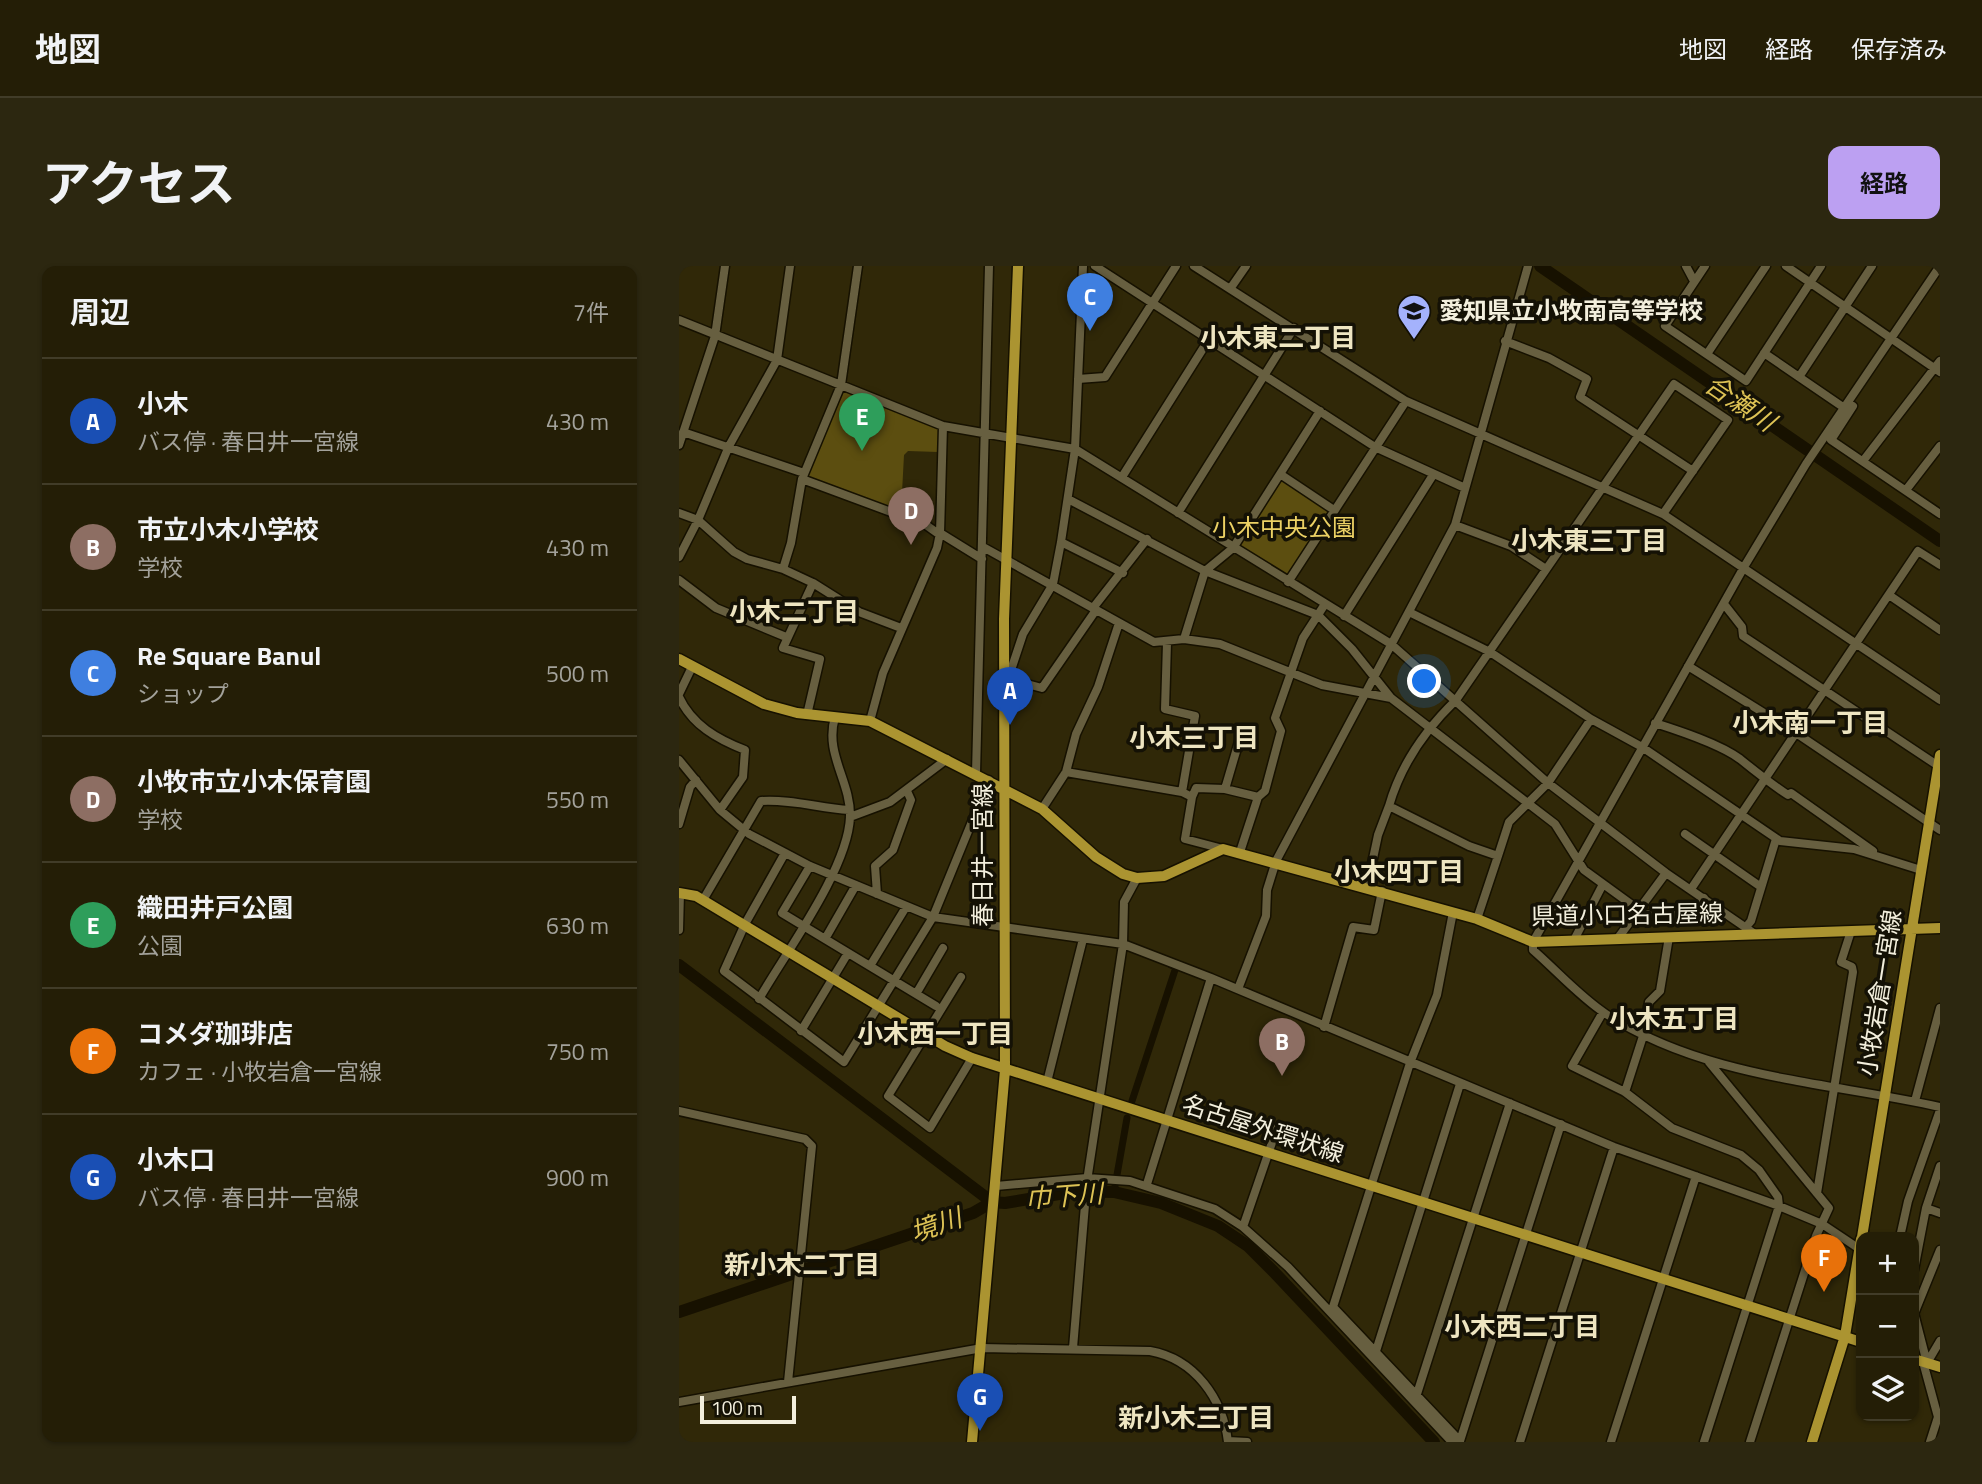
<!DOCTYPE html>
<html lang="ja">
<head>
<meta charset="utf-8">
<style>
	:root { --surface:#241e06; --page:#2c2710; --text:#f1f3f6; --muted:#a3a29b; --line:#413c28; --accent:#bca0f2 }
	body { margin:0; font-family:"Titillium Web","Noto Sans JP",sans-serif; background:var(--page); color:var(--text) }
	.controls { position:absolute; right:21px; bottom:21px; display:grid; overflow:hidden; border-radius:14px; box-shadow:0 2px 5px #0004 }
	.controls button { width:63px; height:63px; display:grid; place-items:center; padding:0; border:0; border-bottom:2px solid var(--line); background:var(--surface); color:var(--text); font:35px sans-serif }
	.scale { position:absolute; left:21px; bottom:18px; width:96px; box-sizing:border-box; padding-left:7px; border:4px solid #f3efdd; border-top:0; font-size:19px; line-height:24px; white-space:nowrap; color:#f3efdd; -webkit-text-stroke:5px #141105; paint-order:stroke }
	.you { position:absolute; left:746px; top:416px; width:24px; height:24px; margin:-18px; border:5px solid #fff; border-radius:50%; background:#1a73e8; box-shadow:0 0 0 10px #1a73e833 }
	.badge { display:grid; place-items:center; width:46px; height:46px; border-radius:50%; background:var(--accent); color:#fff; font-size:23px; font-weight:700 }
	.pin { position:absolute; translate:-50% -58px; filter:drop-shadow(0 2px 4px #0008) }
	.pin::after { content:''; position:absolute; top:37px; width:24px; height:21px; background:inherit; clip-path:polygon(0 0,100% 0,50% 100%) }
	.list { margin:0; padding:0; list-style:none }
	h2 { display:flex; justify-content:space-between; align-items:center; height:91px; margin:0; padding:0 28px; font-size:30px }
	h2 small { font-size:23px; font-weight:400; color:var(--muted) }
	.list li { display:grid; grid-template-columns:46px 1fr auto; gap:21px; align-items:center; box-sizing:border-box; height:126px; padding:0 28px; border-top:2px solid var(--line) }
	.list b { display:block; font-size:26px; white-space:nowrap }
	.list p { margin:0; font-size:23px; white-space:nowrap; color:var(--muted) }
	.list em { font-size:23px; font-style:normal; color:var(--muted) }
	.icon { flex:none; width:38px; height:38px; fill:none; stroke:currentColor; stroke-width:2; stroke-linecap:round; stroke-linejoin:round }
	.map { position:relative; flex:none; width:1261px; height:1176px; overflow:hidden; border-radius:14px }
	header { display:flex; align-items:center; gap:42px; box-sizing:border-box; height:98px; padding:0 35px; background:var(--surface); border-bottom:2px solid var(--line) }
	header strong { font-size:33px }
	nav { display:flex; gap:38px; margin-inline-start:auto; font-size:24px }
	.intro { display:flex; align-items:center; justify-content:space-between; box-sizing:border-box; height:168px; padding:0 42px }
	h1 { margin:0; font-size:49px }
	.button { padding:18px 32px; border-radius:14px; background:var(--accent); color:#111; font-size:24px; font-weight:700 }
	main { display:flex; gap:42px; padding:0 42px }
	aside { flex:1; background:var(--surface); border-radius:14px; box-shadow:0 2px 5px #0004 }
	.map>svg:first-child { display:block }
	.green { fill:#5c4e10 }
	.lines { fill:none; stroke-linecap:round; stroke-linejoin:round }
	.canal { stroke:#171100; stroke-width:7 }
	.river { stroke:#171100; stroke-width:12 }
	.minor-casing { stroke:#161100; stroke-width:11 }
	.major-casing { stroke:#161100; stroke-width:13 }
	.minor { stroke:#675f40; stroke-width:8 }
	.major { stroke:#ab9431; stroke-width:10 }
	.labels { text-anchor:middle; stroke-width:7; stroke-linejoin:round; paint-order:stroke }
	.poi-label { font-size:24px; font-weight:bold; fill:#f3efdd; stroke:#141105; text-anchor:start }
	.park-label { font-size:24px; fill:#ecd164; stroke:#141105 }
	.street-label { font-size:24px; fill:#f3efdd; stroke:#141105 }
	.neighbourhood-label { font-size:26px; font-weight:bold; fill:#eee5c1; stroke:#141105 }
	.water-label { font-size:26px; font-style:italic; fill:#dec355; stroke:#141105 }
</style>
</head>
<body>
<header>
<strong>地図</strong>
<nav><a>地図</a><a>経路</a><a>保存済み</a></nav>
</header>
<div class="intro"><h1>アクセス</h1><a class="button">経路</a></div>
<main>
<aside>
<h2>周辺<small>7件</small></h2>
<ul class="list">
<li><span class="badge" style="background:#1a4fb4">A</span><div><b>小木</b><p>バス停 · 春日井一宮線</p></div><em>430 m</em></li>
<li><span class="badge" style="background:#8d6e63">B</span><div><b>市立小木小学校</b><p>学校</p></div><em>430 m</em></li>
<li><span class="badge" style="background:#3f7fe0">C</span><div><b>Re Square Banul</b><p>ショップ</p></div><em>500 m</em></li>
<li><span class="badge" style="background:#8d6e63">D</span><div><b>小牧市立小木保育園</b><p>学校</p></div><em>550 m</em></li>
<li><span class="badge" style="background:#2e9e5b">E</span><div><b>織田井戸公園</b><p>公園</p></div><em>630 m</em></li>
<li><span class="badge" style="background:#e8710a">F</span><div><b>コメダ珈琲店</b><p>カフェ · 小牧岩倉一宮線</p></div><em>750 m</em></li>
<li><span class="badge" style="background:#1a4fb4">G</span><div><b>小木口</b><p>バス停 · 春日井一宮線</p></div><em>900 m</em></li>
</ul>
</aside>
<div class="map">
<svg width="1261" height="1176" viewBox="0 0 1261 1176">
	<rect width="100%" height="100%" fill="#302808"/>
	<path class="green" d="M164,123L261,161L259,186L229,185L225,189L222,246L127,211Z
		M603,214L650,244L607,311L560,281Z"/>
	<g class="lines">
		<path class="canal" d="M453,835L497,701L492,699
			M435,926L448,852"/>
		<path class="river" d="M861,0L1261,275
			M0,699L313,936L326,937L398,925L435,926L482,937L539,960L569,980L595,1006L755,1176
			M0,1046L294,947L313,936"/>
		<defs>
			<path id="minor" d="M416,0L696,181L786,222
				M515,0L727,135L984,248L1261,434
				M1007,0L1015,15
				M1026,0L986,60L1067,115L1142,0
				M1107,0L1261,106
				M1261,0L1127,198L1065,301L854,676V684C878,705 901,731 927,748C1025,812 1149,816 1261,841
				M551,23L567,0
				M0,54L264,160L396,183L712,378L869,517L987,607L1076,668
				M826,75L870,92L908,113L901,131L1014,205
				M1085,87L1161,139
				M1028,88L1087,0
				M1120,111L1193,0
				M399,113L426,111L497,0
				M1174,140L1152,174L1261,248
				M4,166L125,207
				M0,179L36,70L46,0
				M1184,195L1261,95
				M601,208L655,244
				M443,211L530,73
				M123,213L247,259L261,269
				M1227,224L1261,180
				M389,233L526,305L639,349L673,383L712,432L876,558L905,604L960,644
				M0,247L19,254L55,286L68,293L104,303L134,317L180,346L222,362
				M499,247L615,62
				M776,259L832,280L867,303
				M261,267L303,293
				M382,276L444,307
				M304,281L475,376L505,373L541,378L643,419L712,432
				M0,291L19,254L50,180L98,94L111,0
				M104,303L112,277L123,213L162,119L179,0
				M0,314L37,342L107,371
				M609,316L727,135
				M1210,329L1261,364
				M1045,338L1063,361L1064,370L1261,501
				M414,342L468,273
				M730,346L811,386L912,453L963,481L1101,575L1175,583L1242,604
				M665,350L754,209
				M505,373L526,305L554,282L641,145
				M1009,400L1117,467L1261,564
				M324,413H329L344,368L374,318L382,276L396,183L404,0
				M329,413L363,422L417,344
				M0,428L13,401
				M0,431C13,459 38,473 66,484L64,511L41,544
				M128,449L141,393L104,382L134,317
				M191,455L204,407L258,282L261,267L264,160
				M976,457C1001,465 1041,478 1061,493C1077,506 1092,518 1109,529L1112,527L1194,585
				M0,494L41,544L70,568L131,600L254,651L444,678L408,915L394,1082
				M387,506L503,526L516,450L486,443L488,377
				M297,507L310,0
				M546,523L561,472
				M503,526L513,531L517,522L546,523L579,531
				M513,531L506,573L544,583
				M363,543L387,506L397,468L419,421L440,357
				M171,551L211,536L268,493
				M0,558L11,521L17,514
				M1006,568L1082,621
				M561,586L579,531L586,525L602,465L596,452L624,372L646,338
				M106,587L66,658L45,705L165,796L254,651L310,514
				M819,590L830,556L869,517L912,453
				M131,600L103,647L257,740
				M458,612L445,636L444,678L532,712L468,918
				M688,621L699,569L710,540
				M1012,623L1239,285L1261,299
				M198,628L196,600L214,584L232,534L228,525
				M24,634L82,535C112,533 140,542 170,544
				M959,648L1013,649L1025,632
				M798,653L819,590L790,580L710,540C722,498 746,464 777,434L995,118L1049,154L984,248
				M1067,661L1072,655L1097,573
				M0,664L1,627
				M939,672L987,607
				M146,673L177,619
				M895,674L923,620
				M191,700L227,641
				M282,711L209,830L251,862L293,792
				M532,712L935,881L1100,940L1143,958L1182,984
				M559,723L587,650L588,624L597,595L776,259L849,0
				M237,728L264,682
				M80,733C107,686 169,603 171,551C172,515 145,488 156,451
				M924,746L893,800L946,826L993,862L1062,889L1080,904L1099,931L1100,940L1025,1176
				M645,761L674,661L695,664L703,625
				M122,765L169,687
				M1029,795L1150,942L1137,970L1071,1176
				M368,816L404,673
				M946,826L965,767L970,736L981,725L990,671
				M1236,835L1261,742
				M0,845L126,873L133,880L109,1116
				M317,920L408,912L451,915L536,943L564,961L609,1001L773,1176
				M1138,927L1174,706L1173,701L1162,696L1172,665
				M1247,942L1261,947
				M564,961L598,862
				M1221,971L1229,935L1261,844
				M1235,1004L1247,942L1261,900
				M654,1041L781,1175L882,858
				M653,1044L731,797L758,729L774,646
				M1235,1047L1248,1097
				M1235,1048L1261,984
				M697,1085L781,818
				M1244,1096L1259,1151L1251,1176
				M1248,1097L1261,1075
				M737,1131L831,837
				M0,1136L303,1082L471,1085C516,1093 544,1133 549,1176
				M549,1175L568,1176
				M841,1176L935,881
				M932,1176L1017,910"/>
			<path id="major" d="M0,393L85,438L118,447L191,455L363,543L417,591L444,608L458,612L485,610L544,583L798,653L854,676L1261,662
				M0,627L17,630L266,780L293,792L1182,1076
				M1183,971L1261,489
				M1235,1093L1261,1101
				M293,1176L326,804L325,353L339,0
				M1133,1176L1166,1070L1182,973"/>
		</defs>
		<use href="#minor" class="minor-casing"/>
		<use href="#major" class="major-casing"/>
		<use href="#minor" class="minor"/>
		<use href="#major" class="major"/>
	</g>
	<defs>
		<symbol id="school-pin" viewBox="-11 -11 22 30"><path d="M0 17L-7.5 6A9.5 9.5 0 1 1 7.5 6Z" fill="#a4b2fc" stroke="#141105"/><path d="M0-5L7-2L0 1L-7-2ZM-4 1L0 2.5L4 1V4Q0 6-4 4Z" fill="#111"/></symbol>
	</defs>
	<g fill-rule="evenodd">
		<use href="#school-pin" x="716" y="26" width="38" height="52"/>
	</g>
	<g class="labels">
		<g class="poi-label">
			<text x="760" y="53">愛知県立小牧南高等学校</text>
		</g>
		<g class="park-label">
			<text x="605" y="270">小木中央公園</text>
		</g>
		<g class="street-label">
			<text transform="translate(304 589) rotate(-90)" y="8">春日井一宮線</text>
			<text transform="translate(948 649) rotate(-1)" y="8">県道小口名古屋線</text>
			<text transform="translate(1201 727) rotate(-81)" y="8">小牧岩倉一宮線</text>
			<text transform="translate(584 863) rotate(18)" y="8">名古屋外環状線</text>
		</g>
		<g class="neighbourhood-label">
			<text x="599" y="81">小木東二丁目</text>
			<text x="910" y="284">小木東三丁目</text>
			<text x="115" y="355">小木二丁目</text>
			<text x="1131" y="466">小木南一丁目</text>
			<text x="515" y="481">小木三丁目</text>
			<text x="720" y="615">小木四丁目</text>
			<text x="995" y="762">小木五丁目</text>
			<text x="256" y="777">小木西一丁目</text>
			<text x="123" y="1008">新小木二丁目</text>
			<text x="843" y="1070">小木西二丁目</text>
			<text x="517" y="1161">新小木三丁目</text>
		</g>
		<g class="water-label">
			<text transform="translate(1061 137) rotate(34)" y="9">合瀬川</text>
			<text transform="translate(385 930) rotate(-4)" y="9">巾下川</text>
			<text transform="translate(257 959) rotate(-19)" y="9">境川</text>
		</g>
	</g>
</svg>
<div class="controls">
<button>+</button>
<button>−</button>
<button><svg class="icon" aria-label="layers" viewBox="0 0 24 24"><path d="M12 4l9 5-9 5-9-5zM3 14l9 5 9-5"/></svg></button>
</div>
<div class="scale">100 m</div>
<div class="you"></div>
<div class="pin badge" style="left:331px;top:459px;background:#1a4fb4">A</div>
<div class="pin badge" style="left:603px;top:810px;background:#8d6e63">B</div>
<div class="pin badge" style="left:411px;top:65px;background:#3f7fe0">C</div>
<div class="pin badge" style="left:232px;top:279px;background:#8d6e63">D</div>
<div class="pin badge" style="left:183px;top:185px;background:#2e9e5b">E</div>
<div class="pin badge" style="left:1145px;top:1026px;background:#e8710a">F</div>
<div class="pin badge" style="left:301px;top:1165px;background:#1a4fb4">G</div>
</div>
</main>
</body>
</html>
